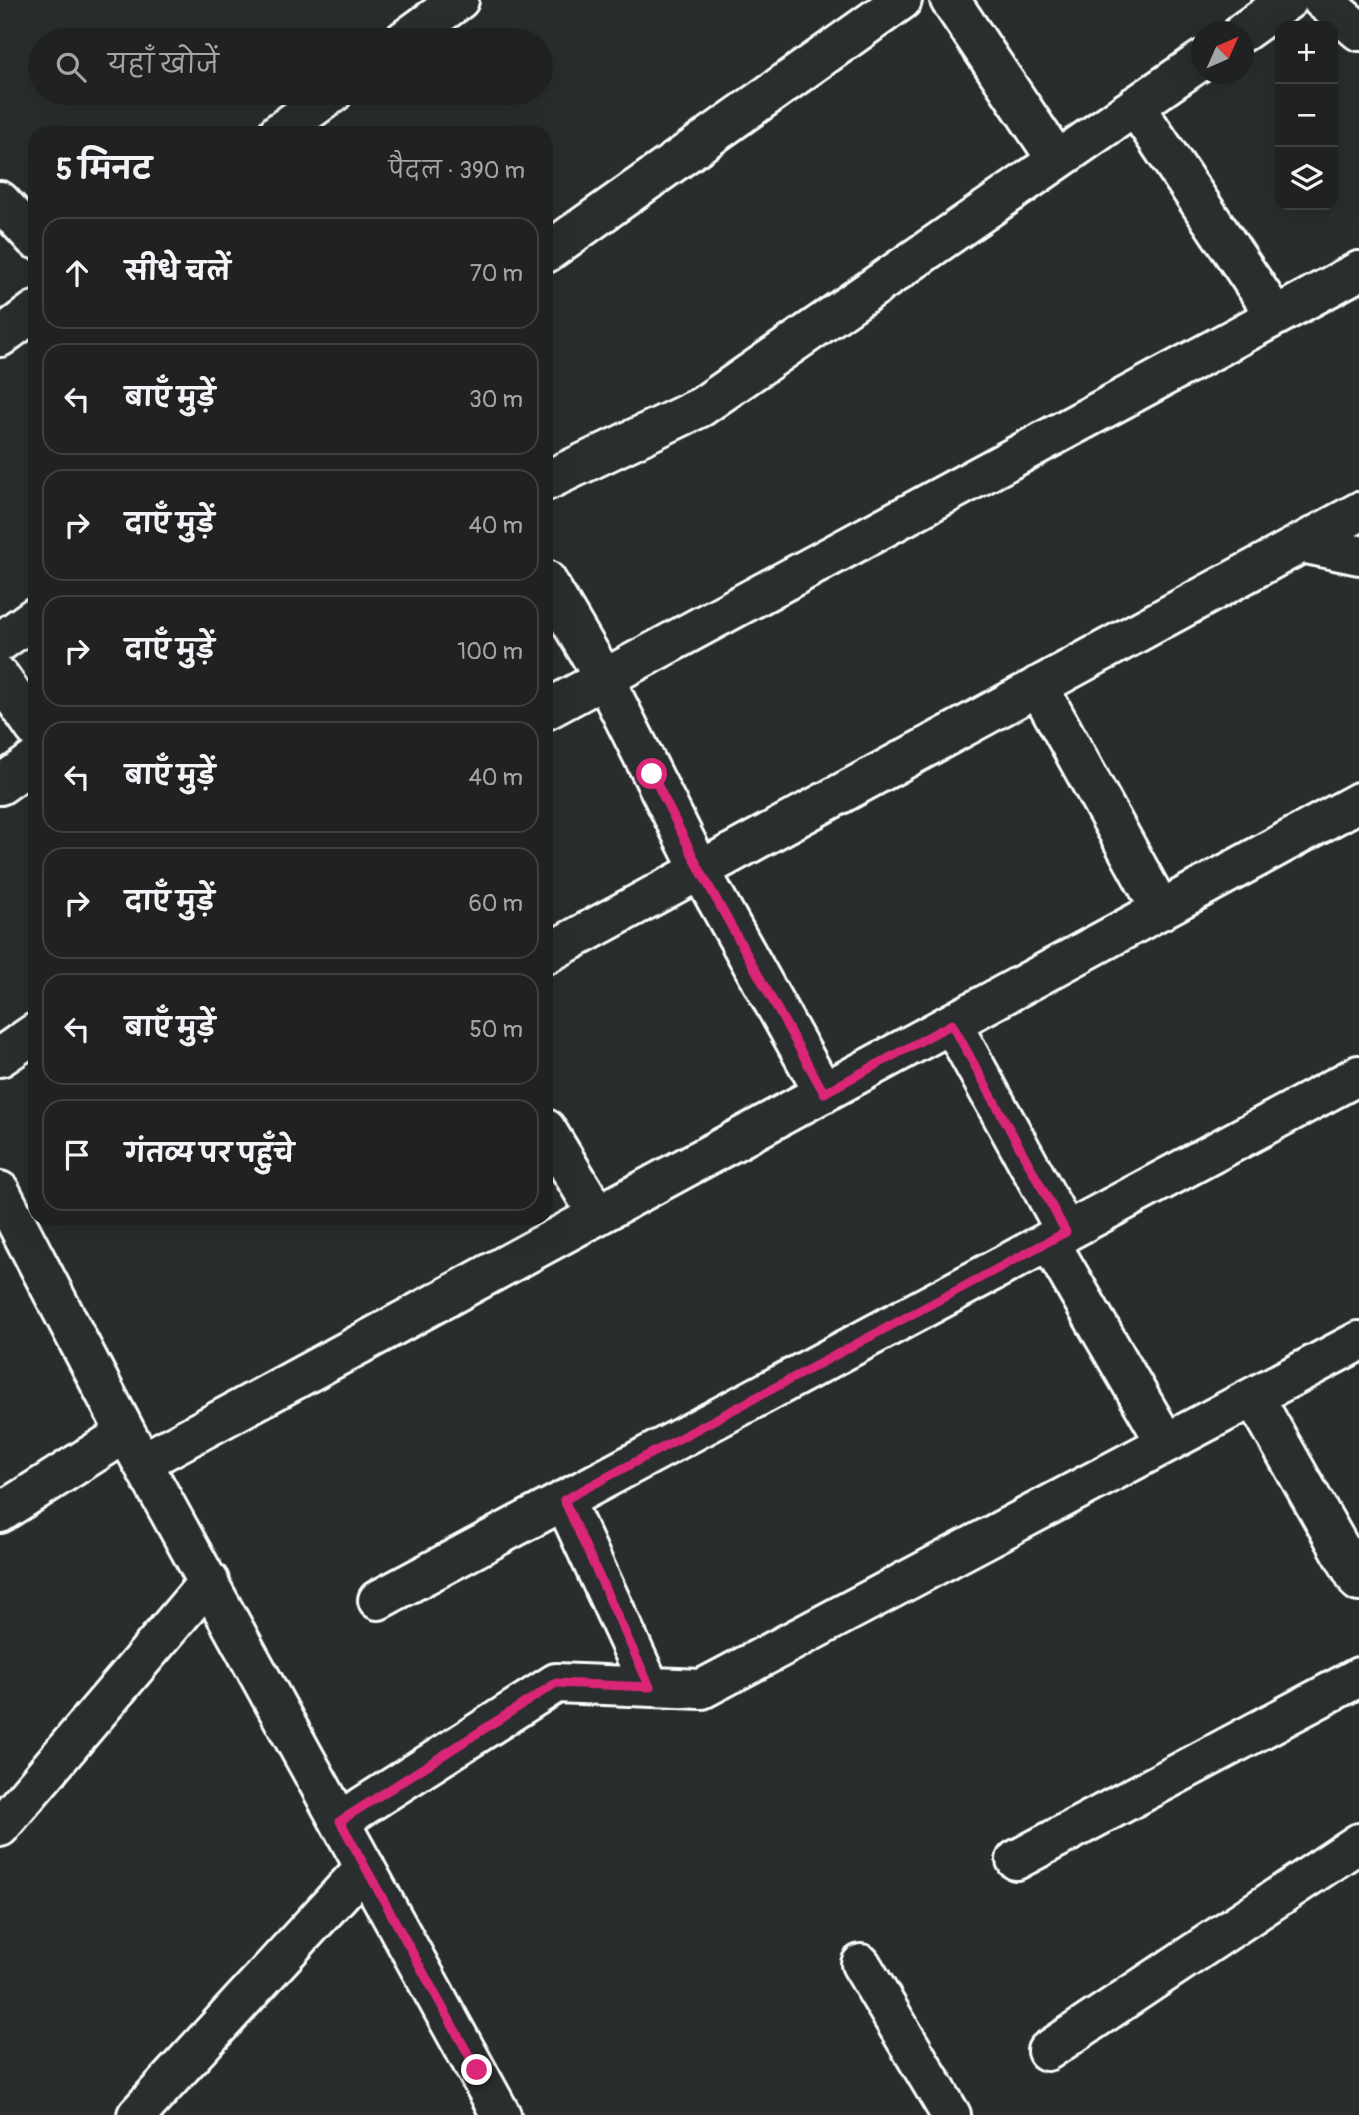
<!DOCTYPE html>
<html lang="hi">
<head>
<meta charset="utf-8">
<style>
	:root { --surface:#202222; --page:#282a2a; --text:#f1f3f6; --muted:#a2a4a5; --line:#3d3f40 }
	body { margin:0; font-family:Pangolin,"Playpen Sans Deva",sans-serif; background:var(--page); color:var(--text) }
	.controls { position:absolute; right:21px; top:21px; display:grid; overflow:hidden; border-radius:14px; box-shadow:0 7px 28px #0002 }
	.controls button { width:63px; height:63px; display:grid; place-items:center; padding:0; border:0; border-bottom:2px solid var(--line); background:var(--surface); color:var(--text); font:35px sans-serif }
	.compass { position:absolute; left:1191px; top:21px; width:63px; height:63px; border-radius:50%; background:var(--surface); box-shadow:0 7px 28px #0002; rotate:45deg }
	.stop { position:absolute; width:21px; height:21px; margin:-16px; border:5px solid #db2777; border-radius:50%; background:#fff }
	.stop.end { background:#db2777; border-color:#fff; box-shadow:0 2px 7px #0008 }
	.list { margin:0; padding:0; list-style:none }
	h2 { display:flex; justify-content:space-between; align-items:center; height:91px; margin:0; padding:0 28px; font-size:30px }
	h2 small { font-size:23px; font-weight:400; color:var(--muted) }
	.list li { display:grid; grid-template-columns:46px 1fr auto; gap:21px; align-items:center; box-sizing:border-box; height:112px; margin:0 14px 14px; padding:0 14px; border:2px solid var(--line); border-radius:21px }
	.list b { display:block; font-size:26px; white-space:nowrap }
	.list em { font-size:23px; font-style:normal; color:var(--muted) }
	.icon { flex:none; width:38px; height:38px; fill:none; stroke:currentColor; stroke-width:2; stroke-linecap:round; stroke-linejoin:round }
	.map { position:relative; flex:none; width:1359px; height:2115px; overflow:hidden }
	.search { position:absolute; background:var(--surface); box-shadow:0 7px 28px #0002; left:28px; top:28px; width:525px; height:77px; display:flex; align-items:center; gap:18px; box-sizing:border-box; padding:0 24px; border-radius:38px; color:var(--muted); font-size:26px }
	.panel { position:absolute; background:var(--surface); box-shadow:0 7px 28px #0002; left:28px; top:126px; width:525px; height:1099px; border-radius:21px }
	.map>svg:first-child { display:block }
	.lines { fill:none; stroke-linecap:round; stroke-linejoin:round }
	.minor-casing { stroke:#fff; stroke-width:44 }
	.minor { stroke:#2a2d2e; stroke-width:38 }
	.route { stroke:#db2777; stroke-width:9 }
</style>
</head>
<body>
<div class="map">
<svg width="1359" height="2115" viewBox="0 0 1359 2115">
	<rect width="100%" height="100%" fill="#2a2d2e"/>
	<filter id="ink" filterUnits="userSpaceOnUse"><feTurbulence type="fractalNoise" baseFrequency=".0143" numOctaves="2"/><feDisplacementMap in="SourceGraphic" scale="14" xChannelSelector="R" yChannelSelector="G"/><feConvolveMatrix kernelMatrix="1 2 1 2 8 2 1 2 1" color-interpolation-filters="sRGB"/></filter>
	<g filter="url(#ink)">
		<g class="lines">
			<defs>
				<path id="minor" d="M950,0L1057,160
					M1322,0L1359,31
					M1243,32L1288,0
					M404,40L459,0
					M1135,106L1275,315
					M278,133L333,93
					M0,201L35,239
					M546,253L902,0
					M0,337L35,311
					M546,481L701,407L1202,60
					M1301,543L1359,555
					M546,580L604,678L700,870L824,1093
					M0,642L35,617
					M0,677L35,728
					M1038,686L1161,910
					M546,710L1359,271
					M0,785L35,760
					M546,954L1359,512
					M952,1024L1066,1232
					M0,1057L35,1033
					M546,1129L598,1215
					M0,1191L126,1433L501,2115
					M1049,1241L1166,1443
					M1254,1397L1359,1582
					M143,1462L1359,802
					M564,1500L650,1687
					M0,1513L126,1433
					M378,1600L1359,1075
					M340,1821L556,1683L702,1689L1359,1341
					M0,1827L209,1581
					M1016,1860L1359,1677
					M861,1964L951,2115
					M1047,2051L1359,1843
					M137,2115L365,1867"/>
			</defs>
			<use href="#minor" class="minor-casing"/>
			<use href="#minor" class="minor"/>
		</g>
	</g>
	<g class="lines" filter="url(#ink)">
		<path class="route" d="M477,2070L340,1821L556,1683L650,1687L564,1500L1066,1232L952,1024L824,1093L700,870L652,774"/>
	</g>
</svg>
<div class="controls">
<button>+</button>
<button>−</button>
<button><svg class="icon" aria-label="layers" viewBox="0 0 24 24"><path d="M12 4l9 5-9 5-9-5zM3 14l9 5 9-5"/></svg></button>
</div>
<svg class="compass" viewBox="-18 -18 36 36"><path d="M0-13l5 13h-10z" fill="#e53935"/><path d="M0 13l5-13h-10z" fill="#a2a4a5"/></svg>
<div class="stop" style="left:652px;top:774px"></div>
<div class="stop end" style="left:477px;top:2070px"></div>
<div class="search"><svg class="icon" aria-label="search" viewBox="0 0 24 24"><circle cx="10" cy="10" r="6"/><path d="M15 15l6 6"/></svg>यहाँ खोजें</div>
<section class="panel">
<h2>5 मिनट<small>पैदल · 390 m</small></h2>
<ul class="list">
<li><svg class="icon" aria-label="ahead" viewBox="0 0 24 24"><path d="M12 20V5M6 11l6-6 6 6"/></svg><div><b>सीधे चलें</b></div><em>70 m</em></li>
<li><svg class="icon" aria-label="left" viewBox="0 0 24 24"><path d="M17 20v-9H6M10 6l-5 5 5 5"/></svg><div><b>बाएँ मुड़ें</b></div><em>30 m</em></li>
<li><svg class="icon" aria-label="right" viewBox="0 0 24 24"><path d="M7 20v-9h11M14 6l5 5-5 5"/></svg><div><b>दाएँ मुड़ें</b></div><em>40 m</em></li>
<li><svg class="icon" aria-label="right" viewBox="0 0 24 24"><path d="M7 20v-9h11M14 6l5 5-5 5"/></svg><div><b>दाएँ मुड़ें</b></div><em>100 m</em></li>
<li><svg class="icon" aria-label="left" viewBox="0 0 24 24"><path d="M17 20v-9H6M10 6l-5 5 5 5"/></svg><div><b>बाएँ मुड़ें</b></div><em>40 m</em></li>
<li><svg class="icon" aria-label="right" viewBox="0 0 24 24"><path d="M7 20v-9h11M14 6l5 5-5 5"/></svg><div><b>दाएँ मुड़ें</b></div><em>60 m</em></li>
<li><svg class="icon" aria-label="left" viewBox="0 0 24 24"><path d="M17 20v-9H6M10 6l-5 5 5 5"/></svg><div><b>बाएँ मुड़ें</b></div><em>50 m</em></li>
<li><svg class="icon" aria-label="arrive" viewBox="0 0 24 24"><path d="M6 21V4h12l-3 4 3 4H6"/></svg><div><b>गंतव्य पर पहुँचे</b></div></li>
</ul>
</section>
</div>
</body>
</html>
